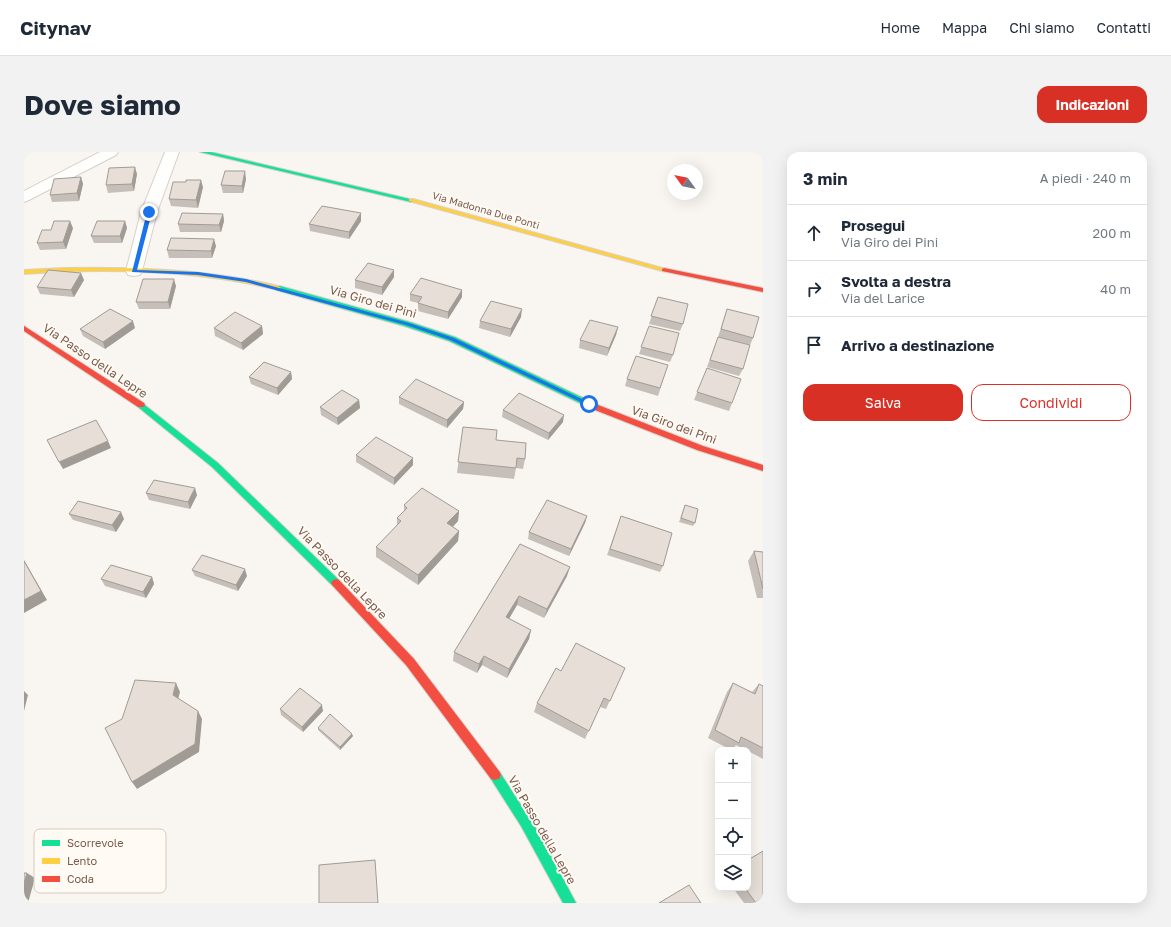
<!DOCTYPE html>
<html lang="it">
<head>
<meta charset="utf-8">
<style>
	:root { --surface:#fff; --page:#f2f2f3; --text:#1f2937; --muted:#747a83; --line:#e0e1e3; --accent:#d93025 }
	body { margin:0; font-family:"Golos Text",sans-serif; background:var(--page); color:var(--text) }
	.controls { position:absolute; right:12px; bottom:12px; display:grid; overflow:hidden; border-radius:8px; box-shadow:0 4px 16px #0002 }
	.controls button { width:36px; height:36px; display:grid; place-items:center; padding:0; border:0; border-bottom:1px solid var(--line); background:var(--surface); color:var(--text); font:20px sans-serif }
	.compass { position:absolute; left:643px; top:12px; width:36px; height:36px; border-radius:50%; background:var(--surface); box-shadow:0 4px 16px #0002; rotate:303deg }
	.stop { position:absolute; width:12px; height:12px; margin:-9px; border:3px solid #1a73e8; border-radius:50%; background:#fff }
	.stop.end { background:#1a73e8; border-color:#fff; box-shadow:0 1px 4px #0008 }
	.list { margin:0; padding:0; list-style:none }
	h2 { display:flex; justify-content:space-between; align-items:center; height:52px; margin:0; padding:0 16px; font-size:17px }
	h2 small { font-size:13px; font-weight:400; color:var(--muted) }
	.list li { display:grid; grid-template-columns:26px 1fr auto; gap:12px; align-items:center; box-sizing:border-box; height:56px; padding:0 16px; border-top:1px solid var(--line) }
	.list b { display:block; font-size:15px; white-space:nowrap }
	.list p { margin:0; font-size:13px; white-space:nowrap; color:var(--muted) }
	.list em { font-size:13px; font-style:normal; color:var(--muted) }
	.actions { display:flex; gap:8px; padding:12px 16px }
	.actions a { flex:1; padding:9px 0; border:1px solid var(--accent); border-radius:12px; text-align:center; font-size:14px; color:var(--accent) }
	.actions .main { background:var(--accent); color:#fff }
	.icon { flex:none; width:22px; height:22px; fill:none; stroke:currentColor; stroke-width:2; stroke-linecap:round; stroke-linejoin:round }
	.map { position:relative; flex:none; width:739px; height:751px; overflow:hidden; border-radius:12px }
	header { display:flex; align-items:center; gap:24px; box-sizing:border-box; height:56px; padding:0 20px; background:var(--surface); border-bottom:1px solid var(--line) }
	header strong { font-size:19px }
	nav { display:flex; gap:22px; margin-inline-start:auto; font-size:14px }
	.intro { display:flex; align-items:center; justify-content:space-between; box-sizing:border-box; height:96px; padding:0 24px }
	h1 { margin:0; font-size:28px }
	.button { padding:10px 18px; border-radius:12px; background:var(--accent); color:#fff; font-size:14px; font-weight:700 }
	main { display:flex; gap:24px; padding:0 24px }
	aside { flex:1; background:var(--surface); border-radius:12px; box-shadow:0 4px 16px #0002 }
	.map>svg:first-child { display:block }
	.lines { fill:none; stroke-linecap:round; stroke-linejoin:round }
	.street-casing { stroke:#d7d1cb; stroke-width:2 }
	.fast-casing { stroke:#d9d2cb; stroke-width:2 }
	.slow-casing { stroke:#d9d2cb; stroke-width:2 }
	.jam-casing { stroke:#d9d2cb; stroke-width:2 }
	.street { fill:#fefefd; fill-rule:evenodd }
	.fast { fill:#16e098; fill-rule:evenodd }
	.slow { fill:#ffcf43; fill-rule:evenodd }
	.jam { fill:#f24e42; fill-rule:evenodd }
	.wall { fill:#c6bfb9 }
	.shaded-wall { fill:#a19b96 }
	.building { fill:#e6ded7; stroke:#a19b96 }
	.route { fill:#1a73e8 }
	.labels { text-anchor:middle; stroke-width:4; stroke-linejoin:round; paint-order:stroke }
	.far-street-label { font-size:10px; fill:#7a5c4d; stroke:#fffaf3 }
	.street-label { font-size:12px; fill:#7a5c4d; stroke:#fffaf3 }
	.key { fill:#fffaf3; stroke:#d7cbc1; stroke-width:1 }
	.key-label { font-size:11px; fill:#7a5c4d }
</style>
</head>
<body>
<header>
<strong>Citynav</strong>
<nav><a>Home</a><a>Mappa</a><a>Chi siamo</a><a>Contatti</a></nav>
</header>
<div class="intro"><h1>Dove siamo</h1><a class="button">Indicazioni</a></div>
<main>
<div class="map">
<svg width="739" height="751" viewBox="0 0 739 751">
	<rect width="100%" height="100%" fill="#f9f5f0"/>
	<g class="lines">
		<defs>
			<path id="street" d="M76,0H94L92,3L5,48L0,50V39Z
				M141,0H155L133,60L118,119L116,123L110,124L104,123L102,119L117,60Z"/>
			<path id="fast" d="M176,0H187L390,48L387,50Z
				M252,134H256L386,170L431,185L572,252L573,254L569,257L566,256L425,189L380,174L252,138Z
				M117,250L194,311L315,428L317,431L315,434L312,435L309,434L188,315L114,255L113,253L114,251Z
				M471,618L475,619L515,681L552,751H539L497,674L467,627L465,623L467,619Z"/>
			<path id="slow" d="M385,47H389L642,117L643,118L642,119H638L385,49Z
				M39,116C111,115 183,117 254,134L257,136L254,138C172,118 84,116 0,122V118Z"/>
			<path id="jam" d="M640,116L739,136V140L638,119V117Z
				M0,174L120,251L121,253L120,255H114L0,179Z
				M569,251L679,294L739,313V319L673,298L566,256L565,254Z
				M312,427L315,428L390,507L475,619L477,623L475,627L471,628L467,627L382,513L309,434L307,431L309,428Z"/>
		</defs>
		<use href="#street" class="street-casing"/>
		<use href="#fast" class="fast-casing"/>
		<use href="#slow" class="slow-casing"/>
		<use href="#jam" class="jam-casing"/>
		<use href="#street" class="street"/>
		<use href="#fast" class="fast"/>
		<use href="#slow" class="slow"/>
		<use href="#jam" class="jam"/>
	</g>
	<path class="wall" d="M113,22L110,39L84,41L82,33Z
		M57,25L59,32L55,49L28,50L26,43Z
		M222,27L219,41H199L197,33Z
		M162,30L179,35L174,56L147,54L145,47Z
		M199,62L200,69L197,80H156L154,72Z
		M101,69L103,76L98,91H70L67,84Z
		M337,69L325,87L286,79L285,72Z
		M49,76L42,97L16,98L13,91Z
		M192,94L188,106H145L143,98Z
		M370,125L358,143L331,136V128Z
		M60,128L50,145L16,142L13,135Z
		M152,134L146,157H115L112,150Z
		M386,142L438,145L424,167L394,159V151L386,149Z
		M634,145L659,172L656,179L625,172Z
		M703,157L729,186L726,193L694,185Z
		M497,165L486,185L455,176L456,169Z
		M238,174L239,182L219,198L191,184L190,176Z
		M625,174L649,203L646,210L615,202Z
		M594,175L592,183L583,204L555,196L556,188Z
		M111,176L81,197L59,184L56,177Z
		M694,185L719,217L715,224L683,215Z
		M644,213L634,244L601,234L603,227Z
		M683,216L708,251L705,259L670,248Z
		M267,220L268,227L254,243L227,232L225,225Z
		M375,245L440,250L439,257L423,276L375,252Z
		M335,248L336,256L314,273L297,263L296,255Z
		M479,258L539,270L524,288L478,265Z
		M439,275L472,288L501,307L499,317L492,316L490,327L433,321Z
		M332,303L389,306V313L370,333L332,310Z
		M122,341L173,343L166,357L125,348Z
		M380,353L435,359L434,369L429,375L435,379L434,389L394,433L352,405V395L373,374V366L380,359Z
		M661,353L671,371L669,374L655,370Z
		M45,362L100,367L92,380L49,368Z
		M563,364L561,371L545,404L504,387L505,380Z
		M597,364L639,414L636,420L583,403Z
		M496,392L543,424L520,466L493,453L485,467L507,478L505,487L483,526L458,513L453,521L429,509L430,500Z
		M730,399L739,400V446H733L724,409Z
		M168,418L223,424L214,439L171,424Z
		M128,425L130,432L122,446L81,434L77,427Z
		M601,516L582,557L576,555L561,587L510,560L513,551L537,519Z
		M709,531L728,540L735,532L739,534V607L724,599V598H721L712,593L708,598H707L684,586L703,540Z
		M256,557L299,559L279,580L257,563Z
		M294,576L329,584L316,598L294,578Z
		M739,699V751H737L736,749L732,751H720L709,736H724Z"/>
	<path class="shaded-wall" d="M111,15L113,22L110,39L108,32Z
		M221,19L222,27L219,41L218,34Z
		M57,25L59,32L55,49L53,41Z
		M177,28L179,35L174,56L172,48Z
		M337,61V69L325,87V80Z
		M199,62L200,69L197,80L195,73Z
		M46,69L49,76L42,97L39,90Z
		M101,69L103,76L98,91L96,84Z
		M190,87L192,94L188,106L187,99Z
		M370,118V125L358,143V135Z
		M57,121L60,128L50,145L47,138Z
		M150,127L152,134L146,157L144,150Z
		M438,138V145L424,167V160Z
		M498,157L497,165L486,185L487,177Z
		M109,169L111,176L81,197L79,190Z
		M238,174L239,182L219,198L217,191Z
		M594,175L592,183L583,204L585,196Z
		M267,220L268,227L254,243L253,236Z
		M335,248L336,256L314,273L313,266Z
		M440,250L439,257L423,276V268Z
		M540,263L539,270L524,288L525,281Z
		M84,289L87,296L39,317L35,310Z
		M389,306V313L370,333V326Z
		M171,336L173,343L166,357L164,350Z
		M435,359L434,369L422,381L423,371Z
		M97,360L100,367L92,380L88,373Z
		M563,364L561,371L545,404L547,397Z
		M435,379L434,389L394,433V423Z
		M0,408L23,448L0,461Z
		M546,415L543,424L520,466L523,457Z
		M221,417L223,424L214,439L212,433Z
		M128,425L130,432L122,446L119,440Z
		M495,444L493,453L480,475L482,465Z
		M507,478L505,487L483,526L485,517Z
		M460,504L458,513L453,521L455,512Z
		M152,531L156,540L153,551L149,543Z
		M0,539L4,543L0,559Z
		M298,553L299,559L279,580L278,575Z
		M174,559L178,567L175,600L113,637L108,630Z
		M328,582L329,584L316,598V595Z
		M3,721L11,726L4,751H0V731Z"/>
	<path class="building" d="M111,15L108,32L82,33L85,16Z
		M201,19H221L218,34L197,33Z
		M57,25L53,41L26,43L30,27Z
		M162,28H177L172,48L145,47L149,30H162Z
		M298,54L337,61L325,80L285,72Z
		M158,61L199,62L195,73L154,72Z
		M30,69H46L39,90L13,91L18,78H27Z
		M73,69H101L96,84H67Z
		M147,86L190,87L187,99L143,98Z
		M344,111L370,118L358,135L331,128Z
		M24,118L57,121L47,138L13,135Z
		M397,126L438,138L424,160L394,151L398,145L386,142Z
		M119,127H150L144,150H112Z
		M634,145L664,152L659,172L627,164Z
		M467,149L498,157L487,177L456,169Z
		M86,157L109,169L79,190L56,177Z
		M703,157L735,165L729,186L697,177Z
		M211,160L238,174L217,191L190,176Z
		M566,168L594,175L585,196L556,188Z
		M625,174L655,181L649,203L617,195Z
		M694,185L726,193L719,217L686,208Z
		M612,204L644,213L636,236L603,227Z
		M240,210L267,220L253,236L225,225Z
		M683,216L717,227L708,251L673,240Z
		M392,227L440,250L423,268L375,245Z
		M318,238L335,248L313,266L296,255Z
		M495,241L540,263L525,281L479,258Z
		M72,268L84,289L35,310L23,288Z
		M439,275L473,278L472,288L502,291L501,307L493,306L492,316L434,310Z
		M352,285L389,306L370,326L332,303Z
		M130,328L171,336L164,350L122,341Z
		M398,336L435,359L423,371L435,379L394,423L352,395L377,369L373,366L383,356L380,353Z
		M523,348L563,364L547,397L505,380Z
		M54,349L97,360L88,373L45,362Z
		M661,353L674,357L671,371L657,366Z
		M597,364L648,381L639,414L586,397Z
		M496,392L546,415L523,457L495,444L482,465L507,478L485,517L460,504L455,512L430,500Z
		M730,399L739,400V437Z
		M178,403L221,417L212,433L168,418Z
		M0,409L17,439L0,448Z
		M87,413L128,425L119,440L77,427Z
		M552,491L601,516L586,549L580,546L565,579L513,551L532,516L537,519Z
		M111,528L152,531L149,543L174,559L171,592L108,630L81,576L98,567Z
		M709,531L731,542L735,532L739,534V596L717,585L715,591L691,578Z
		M276,536L298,553L278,575L256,557Z
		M306,562L328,582L316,595L294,576Z
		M739,699V746L732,751L721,736H724V708Z
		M351,708L354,751H295V713Z
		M0,721H3L0,731Z
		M665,733L677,751H635Z"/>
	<path class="route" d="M125,59L128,60L113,118L174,120L222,127L385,171L430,186L568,252L563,253L426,188L382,173L222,130L174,123L108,120L123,60Z"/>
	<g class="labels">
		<g class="far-street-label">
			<text transform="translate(462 58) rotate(16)" y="4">Via Madonna Due Ponti</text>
		</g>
		<g class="street-label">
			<text transform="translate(349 150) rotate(16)" y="4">Via Giro dei Pini</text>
			<text transform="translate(71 209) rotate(34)" y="4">Via Passo della Lepre</text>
			<text transform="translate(650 273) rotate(20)" y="4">Via Giro dei Pini</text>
			<text transform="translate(318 421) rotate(46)" y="4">Via Passo della Lepre</text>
			<text transform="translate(518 678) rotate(60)" y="4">Via Passo della Lepre</text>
		</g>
	</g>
	<rect x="10" y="677" width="132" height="64" rx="6" class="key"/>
	<rect x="18" y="688" width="18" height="6" fill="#16e098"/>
	<rect x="18" y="706" width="18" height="6" fill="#ffcf43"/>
	<rect x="18" y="724" width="18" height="6" fill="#f24e42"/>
	<g class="key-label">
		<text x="43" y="695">Scorrevole</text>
		<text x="43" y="713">Lento</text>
		<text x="43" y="731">Coda</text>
	</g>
</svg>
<div class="controls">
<button>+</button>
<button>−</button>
<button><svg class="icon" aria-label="locate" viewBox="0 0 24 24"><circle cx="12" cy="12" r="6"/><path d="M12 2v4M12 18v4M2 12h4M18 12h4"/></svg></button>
<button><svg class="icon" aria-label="layers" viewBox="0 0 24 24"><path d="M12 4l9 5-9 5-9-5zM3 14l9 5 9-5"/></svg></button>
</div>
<svg class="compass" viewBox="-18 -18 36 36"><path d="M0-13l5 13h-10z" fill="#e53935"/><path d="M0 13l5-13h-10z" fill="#747a83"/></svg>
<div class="stop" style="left:565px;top:252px"></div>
<div class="stop end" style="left:125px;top:60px"></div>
</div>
<aside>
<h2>3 min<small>A piedi · 240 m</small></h2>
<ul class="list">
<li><svg class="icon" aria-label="ahead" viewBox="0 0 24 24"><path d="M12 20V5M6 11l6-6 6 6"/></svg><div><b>Prosegui</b><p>Via Giro dei Pini</p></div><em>200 m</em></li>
<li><svg class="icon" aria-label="right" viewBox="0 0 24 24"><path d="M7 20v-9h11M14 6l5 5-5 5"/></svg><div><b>Svolta a destra</b><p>Via del Larice</p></div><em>40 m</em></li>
<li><svg class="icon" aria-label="arrive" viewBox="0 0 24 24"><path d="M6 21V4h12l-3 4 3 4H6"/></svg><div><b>Arrivo a destinazione</b></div></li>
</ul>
<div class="actions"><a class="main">Salva</a><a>Condividi</a></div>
</aside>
</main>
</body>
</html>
